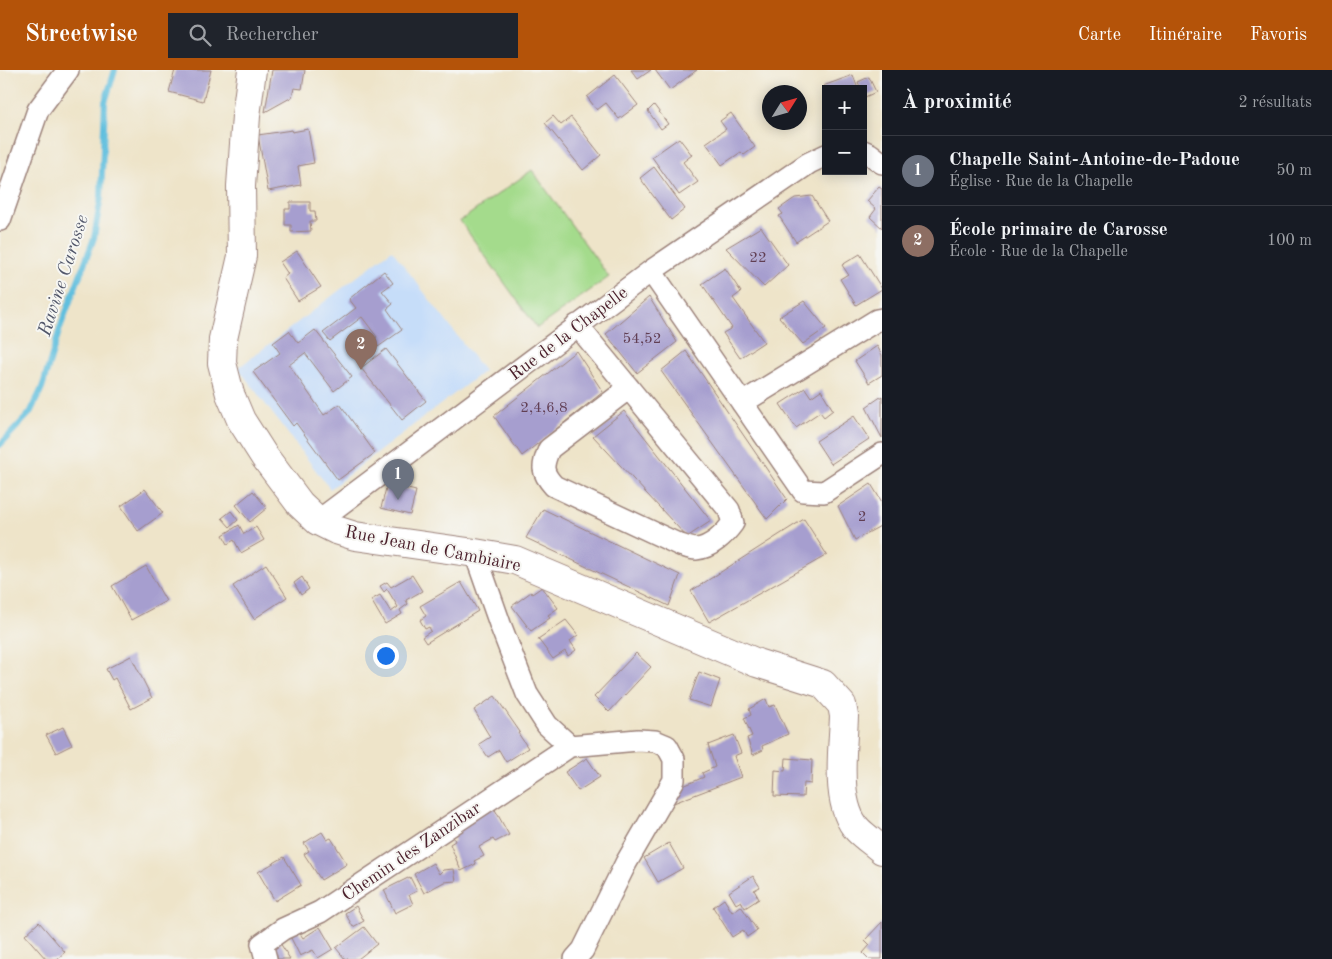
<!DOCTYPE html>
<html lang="fr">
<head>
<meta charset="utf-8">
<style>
	:root { --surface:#171b24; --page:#20242c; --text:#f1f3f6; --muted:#9ea1a6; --line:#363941; --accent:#b45309 }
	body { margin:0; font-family:"Old Standard TT",serif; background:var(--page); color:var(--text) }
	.controls { position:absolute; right:15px; top:15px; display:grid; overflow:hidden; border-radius:0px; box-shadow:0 2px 12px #0003 }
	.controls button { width:45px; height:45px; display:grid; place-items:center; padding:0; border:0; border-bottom:1px solid var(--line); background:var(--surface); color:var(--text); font:25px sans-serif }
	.compass { position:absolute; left:762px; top:15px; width:45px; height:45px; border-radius:50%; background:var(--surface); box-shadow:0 2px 12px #0003; rotate:53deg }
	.you { position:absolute; left:385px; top:585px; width:18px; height:18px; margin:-12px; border:4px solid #fff; border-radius:50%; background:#1a73e8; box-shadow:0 0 0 8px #1a73e833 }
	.badge { display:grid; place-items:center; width:32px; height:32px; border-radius:50%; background:var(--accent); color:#fff; font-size:16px; font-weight:700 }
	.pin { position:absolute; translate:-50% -41px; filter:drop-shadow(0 1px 2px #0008) }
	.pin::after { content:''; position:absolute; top:26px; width:18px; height:15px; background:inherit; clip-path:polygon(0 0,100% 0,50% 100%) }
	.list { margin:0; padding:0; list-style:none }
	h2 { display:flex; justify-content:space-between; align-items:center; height:65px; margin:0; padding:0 20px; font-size:21px }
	h2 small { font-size:16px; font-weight:400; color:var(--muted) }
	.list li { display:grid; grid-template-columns:32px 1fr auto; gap:15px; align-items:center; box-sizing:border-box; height:70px; padding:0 20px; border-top:1px solid var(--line) }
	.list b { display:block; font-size:19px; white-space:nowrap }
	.list p { margin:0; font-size:16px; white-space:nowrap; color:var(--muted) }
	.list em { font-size:16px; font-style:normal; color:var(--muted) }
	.icon { flex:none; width:28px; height:28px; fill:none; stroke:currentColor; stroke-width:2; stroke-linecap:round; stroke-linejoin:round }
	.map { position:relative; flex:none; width:882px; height:889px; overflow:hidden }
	header { display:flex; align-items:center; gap:30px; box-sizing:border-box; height:70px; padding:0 25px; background:var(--accent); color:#fff }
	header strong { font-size:24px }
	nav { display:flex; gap:28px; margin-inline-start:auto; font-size:18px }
	.search { width:350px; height:45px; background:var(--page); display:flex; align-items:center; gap:12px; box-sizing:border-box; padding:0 18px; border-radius:0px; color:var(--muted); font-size:19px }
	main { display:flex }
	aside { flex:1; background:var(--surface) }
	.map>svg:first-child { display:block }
	.built { fill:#c6ddf9 }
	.green { fill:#a4db8c; stroke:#777d5c }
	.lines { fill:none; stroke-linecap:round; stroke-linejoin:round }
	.stream { stroke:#60bfde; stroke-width:6 }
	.building { fill:#a69ecf }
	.minor-casing { stroke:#9c827a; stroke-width:24 }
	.secondary-casing { stroke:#9c827a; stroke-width:30 }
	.minor { stroke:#fff; stroke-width:21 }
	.secondary { stroke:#fff; stroke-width:28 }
	.labels { text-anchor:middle; stroke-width:4; stroke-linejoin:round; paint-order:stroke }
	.number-label { font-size:15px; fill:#613f54 }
	.street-label { font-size:18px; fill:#4a1f2b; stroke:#f6f6f2 }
	.water-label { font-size:19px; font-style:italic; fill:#52576a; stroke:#f6f6f2 }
</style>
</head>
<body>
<header>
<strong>Streetwise</strong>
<div class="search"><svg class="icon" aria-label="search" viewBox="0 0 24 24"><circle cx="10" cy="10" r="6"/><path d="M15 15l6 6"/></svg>Rechercher</div>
<nav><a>Carte</a><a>Itinéraire</a><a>Favoris</a></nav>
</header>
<main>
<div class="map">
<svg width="882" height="889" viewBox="0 0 882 889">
	<rect width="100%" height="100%" fill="#f6f6f2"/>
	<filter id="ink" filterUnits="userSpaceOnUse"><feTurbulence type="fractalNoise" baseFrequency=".02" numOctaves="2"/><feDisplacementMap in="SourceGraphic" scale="10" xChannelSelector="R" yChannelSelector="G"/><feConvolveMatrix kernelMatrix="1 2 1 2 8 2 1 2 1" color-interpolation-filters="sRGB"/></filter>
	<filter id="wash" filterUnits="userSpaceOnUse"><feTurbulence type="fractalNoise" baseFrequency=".0096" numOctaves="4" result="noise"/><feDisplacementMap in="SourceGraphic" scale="20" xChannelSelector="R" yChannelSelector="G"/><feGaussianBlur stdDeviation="1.12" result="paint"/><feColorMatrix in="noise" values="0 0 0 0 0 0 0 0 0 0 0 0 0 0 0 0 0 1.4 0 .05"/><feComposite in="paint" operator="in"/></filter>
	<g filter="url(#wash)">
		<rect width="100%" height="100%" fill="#eee4c9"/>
		<path class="built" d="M392,180L484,301L330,419L238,298Z"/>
		<path class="green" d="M532,100L609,207L537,258L460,151Z"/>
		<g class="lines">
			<path class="stream" d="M0,375L30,343L42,318L60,258L94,168L101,127L105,32L115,0"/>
		</g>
		<g id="blocks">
			<path class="building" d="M175,0H211L203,31L169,22Z
				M272,0H305L302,19L294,18L292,27L265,42Z
				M631,0H651L638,9Z
				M655,0H697L670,20Z
				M615,5L638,35L619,49L606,33L597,40L587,27Z
				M853,5L858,19H826V24L823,16Z
				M869,7L876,22L865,27L863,19H861L858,12Z
				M654,35L668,54L661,59L648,41Z
				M731,43L755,77L744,85L741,82L722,95L706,73L726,59L720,51Z
				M553,46L561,55L571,47L601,85L583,100L545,53Z
				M308,59L314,93L298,96L301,115L268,121L258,65L292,60V62Z
				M679,68L692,85L683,92L698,112L679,125L652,87Z
				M654,97L685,139L671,150L640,108Z
				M879,117L882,119V158L870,147L876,139L867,131Z
				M812,126L828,151L796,172L779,146L783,144L779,139L795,128Z
				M290,132H310V141H315L316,151H310L311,161L291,162V155H285V139H290Z
				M761,157L788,195L764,217L726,178Z
				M297,181L321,217L298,231L283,208L288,204L280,192Z
				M860,184L882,219L856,235L840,209L848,204L842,195Z
				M725,198L741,222L733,228L764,272L740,288L723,263L732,258L702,214Z
				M384,201L393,213L382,221L393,234L387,239L402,260L378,277L373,270L377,267L362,247L330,271L323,263L356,238L349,229Z
				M649,227L677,272L637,303L606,264Z
				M804,231L826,258L803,274L779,247Z
				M315,260L352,307L334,321L305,283L289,295L324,345L340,334L375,383L338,410L296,353L293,356L253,302L280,283L273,273L289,261L298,273Z
				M877,276L882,285V305L869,313L855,291Z
				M386,279L426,331L402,350L361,298Z
				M576,281L603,322L522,386L494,346Z
				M686,281L787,429L767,449L661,301Z
				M805,318L811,327L821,320L833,340L824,347L820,342L796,358L780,334Z
				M882,326V368L866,337Z
				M624,341L711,451L687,467L593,366Z
				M854,346L869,369L831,394L816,371Z
				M387,414L416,421L410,445L381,438Z
				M871,414L882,432V455L855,470L838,436Z
				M145,419L163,443L138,461L121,436Z
				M253,421L267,438L250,452L236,435Z
				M543,439L680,505L669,536L526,468Z
				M231,441L238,450L230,457L222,448Z
				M804,449L827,485L709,552L691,521Z
				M239,455L244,464L256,457L264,470L241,483L234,470L228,474L223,465Z
				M266,494L287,527L254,549L233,516Z
				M146,496L166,531L131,550L112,516Z
				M412,505L422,521L406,530L408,534L400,540L402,544L385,554L371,530L380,525L391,542L398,537L387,519L384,522L380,516L387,512L391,517Z
				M302,507L309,519L301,525L294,513Z
				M461,512L478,541L426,573L422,567L431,561L429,557L425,559L420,550L426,546L420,536Z
				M542,517L558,538L548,545L550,548L531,561L512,536L531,522L532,524Z
				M566,550L578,565L570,571L576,580L568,586L565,581L553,589L538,569Z
				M636,583L651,597L609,642L594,627Z
				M131,586L152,628L131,639L115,608L112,610L106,599Z
				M699,602L720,610L711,637L689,630Z
				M495,626L520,662L518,663L528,678L506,692L499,680L488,687L479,674L490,667L474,640Z
				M766,629L769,637L775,635L788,664L762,676L763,680L753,685L747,668L752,666L744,648L751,645L749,639Z
				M63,657L72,675L56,683L46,665Z
				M734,665L741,683L734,686L741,707L671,734L667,723L704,707L702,703L715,697L708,675Z
				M587,688L600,707L578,721L565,702Z
				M786,688L812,690L811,714L804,713L803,727L774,726L775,700L785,701Z
				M493,736L509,765L495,772L493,769L479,777L484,786L474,791L476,794L461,801L450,774L455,771L450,760Z
				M322,762L327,770L331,768L347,794L321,810L304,784L309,781L304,773Z
				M669,773L683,798L658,812L644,788Z
				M284,787L301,815L275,831L258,802Z
				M433,793L439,804L443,800L454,799L456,811L444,812L424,823L414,804Z
				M753,806L760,817L754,820L759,829L745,838L741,831L736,834L729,822Z
				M410,807L417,821L409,825L413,834L395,843L384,820Z
				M724,829L732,842L741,836L757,860L747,867L743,860L732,867L713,837Z
				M356,836L364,851L353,857L345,843Z
				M39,852L65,882L57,889H46L25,865Z
				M882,852V889H869L863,883L870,875L865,870Z
				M320,857L333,879L318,888L313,880L300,886L289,864L297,859L303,868Z
				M364,857L377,874L358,889H345L336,878Z
				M277,868L290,889H272V875Z"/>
		</g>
	</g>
	<g filter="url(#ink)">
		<use href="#blocks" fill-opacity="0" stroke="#9c827a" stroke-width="1"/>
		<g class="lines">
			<defs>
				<path id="minor" d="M863,81L870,84L882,93
					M0,150L38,40L68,0
					M651,201L803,421L824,422L882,384
					M577,255L729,440L733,453C725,464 711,478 696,479C691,479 684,476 680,475L554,416C541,402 542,396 549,379L629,318
					M742,333L877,250L882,249
					M318,451L651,201L809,93L826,85
					M475,483L500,554L527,624L547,655L570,676L638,670L655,671L667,676L674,689V710L626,793L583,880L575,889
					M266,889L262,874L283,859L320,842L570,676"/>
				<path id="secondary" d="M252,0L246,46L241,116L242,186L223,269L222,293L230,324L241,350L264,386L300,434L318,451L336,460L355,466L475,483L515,490L757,593L823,614L842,635L844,646C843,679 834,735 858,760C865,767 874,773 882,780"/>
			</defs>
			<use href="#minor" class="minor-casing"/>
			<use href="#secondary" class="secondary-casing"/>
			<use href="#minor" class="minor"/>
			<use href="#secondary" class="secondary"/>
		</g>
	</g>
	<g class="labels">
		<g class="number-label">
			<text x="758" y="192">22</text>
			<text x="642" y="273">54,52</text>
			<text x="544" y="342">2,4,6,8</text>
			<text x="862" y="451">2</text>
		</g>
		<g class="street-label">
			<text transform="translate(568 263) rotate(-37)" y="6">Rue de la Chapelle</text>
			<text transform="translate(433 478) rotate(11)" y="6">Rue Jean de Cambiaire</text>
			<text transform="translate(411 781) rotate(-34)" y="6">Chemin des Zanzibar</text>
		</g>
		<g class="water-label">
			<text transform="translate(62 205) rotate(-72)" y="7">Ravine Carosse</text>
		</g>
	</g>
</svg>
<div class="controls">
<button>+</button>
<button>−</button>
</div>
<svg class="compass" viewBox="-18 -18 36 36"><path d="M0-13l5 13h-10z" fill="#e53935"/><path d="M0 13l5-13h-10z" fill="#9ea1a6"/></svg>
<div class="you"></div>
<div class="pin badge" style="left:398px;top:430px;background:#6b7280">1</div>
<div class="pin badge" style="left:361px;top:300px;background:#8d6e63">2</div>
</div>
<aside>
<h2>À proximité<small>2 résultats</small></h2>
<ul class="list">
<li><span class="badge" style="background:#6b7280">1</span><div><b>Chapelle Saint-Antoine-de-Padoue</b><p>Église · Rue de la Chapelle</p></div><em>50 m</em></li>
<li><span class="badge" style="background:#8d6e63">2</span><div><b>École primaire de Carosse</b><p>École · Rue de la Chapelle</p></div><em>100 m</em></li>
</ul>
</aside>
</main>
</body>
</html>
